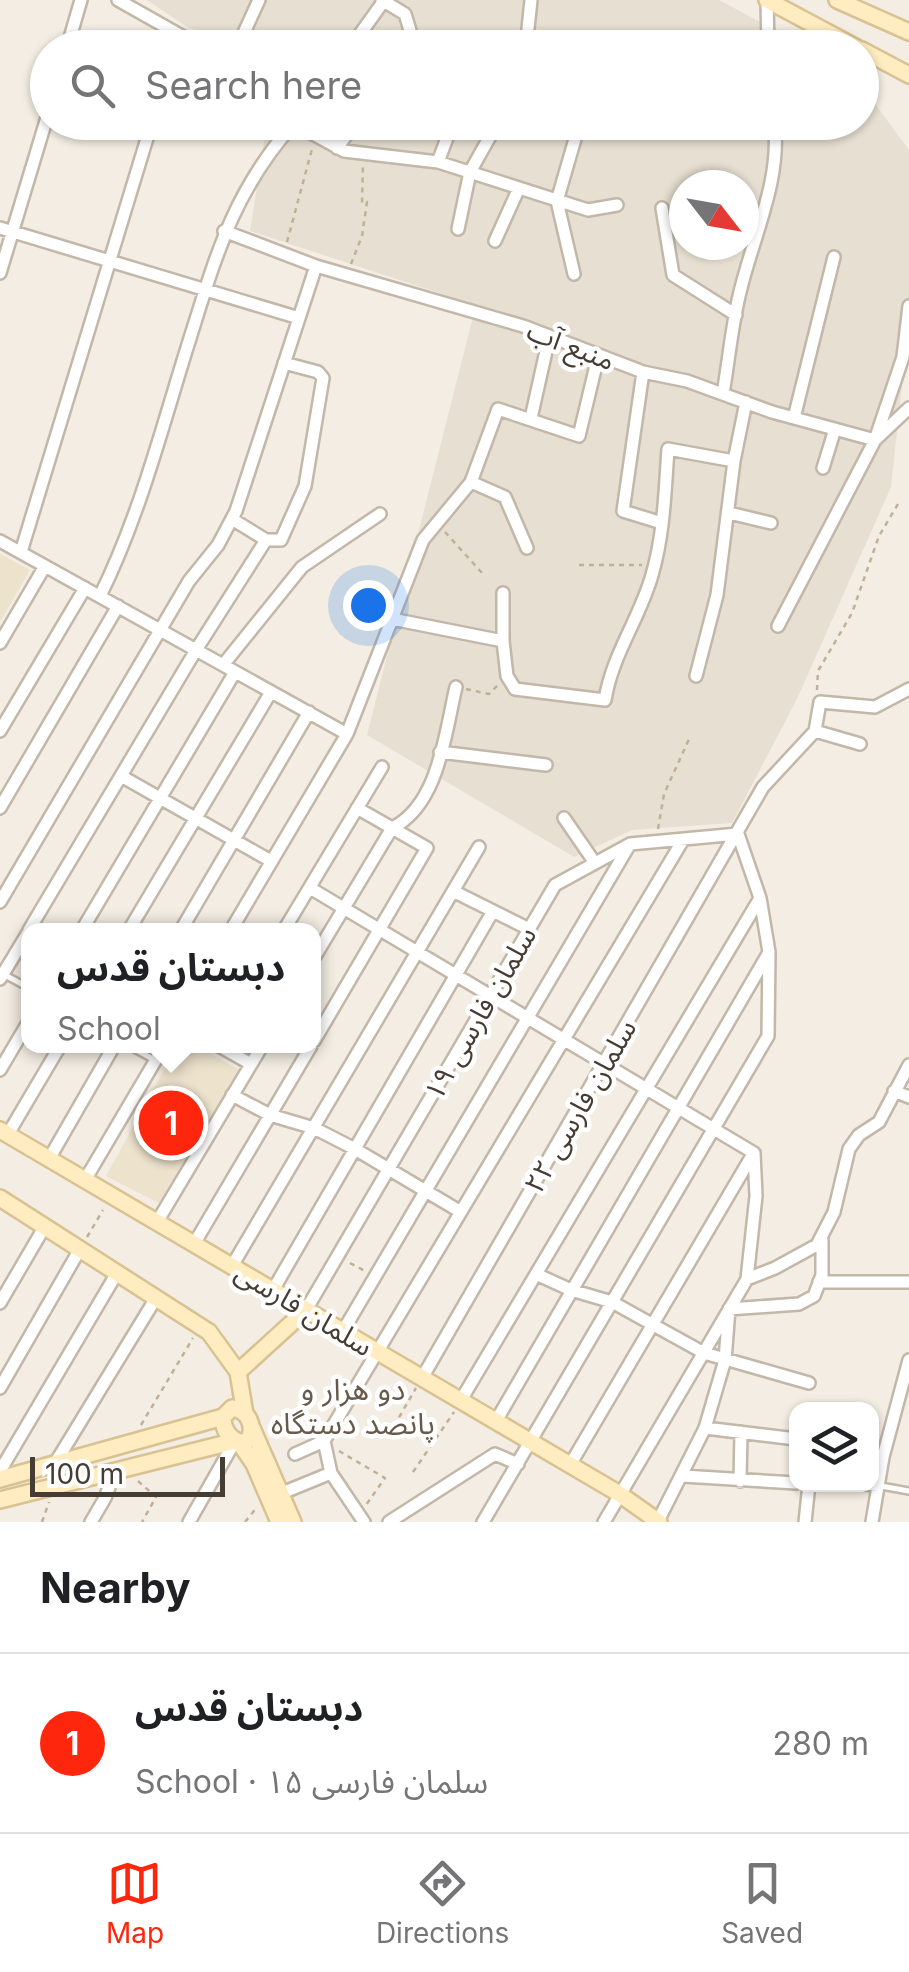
<!DOCTYPE html>
<html lang="en">
<head>
<meta charset="utf-8">
<style>
	:root { --surface:#fff; --page:#f6f6f6; --text:#202124; --muted:#757577; --line:#e0e0e0; --accent:#ff260e }
	body { margin:0; font-family:Inter,"Noto Sans Arabic",sans-serif; background:var(--page); color:var(--text) }
	.controls { position:absolute; right:30px; bottom:30px; display:grid; overflow:hidden; border-radius:20px; box-shadow:0 2px 8px #0004 }
	.controls button { width:90px; height:90px; display:grid; place-items:center; padding:0; border:0; border-bottom:2px solid var(--line); background:var(--surface); color:var(--text); font:50px sans-serif }
	.compass { position:absolute; left:669px; top:170px; width:90px; height:90px; border-radius:50%; background:var(--surface); box-shadow:0 2px 8px #0004; rotate:121deg }
	.scale { position:absolute; left:30px; bottom:25px; width:195px; box-sizing:border-box; padding-left:10px; border:5px solid #453d33; border-top:0; font-size:28px; line-height:35px; white-space:nowrap; color:#453d33; -webkit-text-stroke:8px #fff; paint-order:stroke }
	.you { position:absolute; left:368px; top:605px; width:35px; height:35px; margin:-25px; border:8px solid #fff; border-radius:50%; background:#1a73e8; box-shadow:0 0 0 15px #1a73e833 }
	.badge { display:grid; place-items:center; width:65px; height:65px; border-radius:50%; background:var(--accent); color:#fff; font-size:32px; font-weight:700 }
	.pin { position:absolute; translate:-50% -50%; border:5px solid #fff; box-shadow:0 2px 10px #0006 }
	.popup { position:absolute; left:21px; top:923px; width:300px; height:130px; box-sizing:border-box; display:grid; place-content:center; border-radius:20px; background:var(--surface); filter:drop-shadow(0 2px 8px #0005); font-size:32px; white-space:nowrap; color:var(--muted) }
	.popup b { font-size:38px; color:var(--text) }
	.popup::after { content:''; position:absolute; left:50%; top:100%; margin-left:-20px; border:20px solid transparent; border-top-color:var(--surface) }
	.list { margin:0; padding:0; list-style:none }
	h2 { display:flex; justify-content:space-between; align-items:center; height:130px; margin:0; padding:0 40px; font-size:42px }
	h2 small { font-size:32px; font-weight:400; color:var(--muted) }
	.list li { display:grid; grid-template-columns:65px 1fr auto; gap:30px; align-items:center; box-sizing:border-box; height:180px; padding:0 40px; border-top:2px solid var(--line) }
	.list b { display:block; font-size:38px; white-space:nowrap }
	.list p { margin:0; font-size:32px; white-space:nowrap; color:var(--muted) }
	.list em { font-size:32px; font-style:normal; color:var(--muted) }
	.icon { flex:none; width:55px; height:55px; fill:none; stroke:currentColor; stroke-width:2; stroke-linecap:round; stroke-linejoin:round }
	.map { position:relative; flex:none; width:909px; height:1522px; overflow:hidden }
	.search { position:absolute; background:var(--surface); box-shadow:0 2px 8px #0004; left:30px; right:30px; top:30px; height:110px; display:flex; align-items:center; gap:25px; box-sizing:border-box; padding:0 35px; border-radius:55px; color:var(--muted); font-size:38px }
	.sheet { height:310px; background:var(--surface) }
	nav { display:flex; justify-content:space-around; align-items:center; box-sizing:border-box; height:140px; border-top:2px solid var(--line); background:var(--surface); font-size:28px; color:var(--muted) }
	nav a { display:grid; justify-items:center; gap:5px }
	nav .on { color:var(--accent) }
	.map>svg:first-child { display:block }
	.residential { fill:#e7dfd1; fill-rule:evenodd }
	.education { fill:#ede2cc }
	.lines { fill:none; stroke-linecap:round; stroke-linejoin:round }
	.lane-casing { stroke:#c2b7a8; stroke-width:10 }
	.street-casing { stroke:#c2b7a8; stroke-width:16 }
	.secondary-casing { stroke:#d9c292; stroke-width:20 }
	.path { stroke:#c1b096; stroke-width:2.5; stroke-dasharray:5 5; stroke-linecap:butt }
	.lane { stroke:#fff; stroke-width:5 }
	.street { stroke:#fff; stroke-width:11 }
	.secondary { stroke:#ffedc1; stroke-width:15 }
	.labels { text-anchor:middle; stroke-width:9; stroke-linejoin:round; paint-order:stroke }
	.street-label { font-size:28px; fill:#453d33; stroke:#fff }
	.neighbourhood-label { font-size:30px; fill:#685a4a; stroke:#fff }
</style>
</head>
<body>
<div class="map">
<svg width="909" height="1522" viewBox="0 0 909 1522">
	<rect width="100%" height="100%" fill="#f3ede3"/>
	<path class="residential" d="M147,0H719L807,47H236L187,27Z
		M862,86L909,150V321L891,487L797,699L732,823L632,830L574,857L367,735L476,305L250,231L267,123L862,122ZM684,185H744V245H684Z"/>
	<path class="education" d="M0,554L30,570L0,622Z
		M177,1046H198L239,1070L159,1203L106,1176Z"/>
	<g class="lines">
		<defs>
			<path id="lane" d="M5,975L29,988
				M129,1046L153,1059
				M881,1486L909,1491"/>
			<path id="street" d="M118,0L203,48
				M382,0L405,14L412,37L425,48
				M767,0L768,48
				M67,48L81,0
				M237,48L259,0
				M350,48L383,2
				M526,48L531,0
				M291,122L344,151L438,162L588,210L617,205
				M337,148L356,122
				M438,162L453,122
				M662,208L673,275L736,315
				M0,228L299,318
				M458,229L470,172L498,122
				M224,231L316,266L523,326L643,372L687,381L772,412L875,440L909,408
				M495,241L519,188
				M0,273L48,114
				M574,274L557,201L575,139
				M643,372L623,511L662,523
				M723,394C729,359 732,322 741,288C754,235 782,177 774,122
				M531,418L549,338
				M794,418L834,257
				M823,468L835,429
				M471,482L505,497L527,548
				M729,513L771,523
				M232,519L266,540
				M0,541L347,734
				M21,552L152,122
				M100,596C141,513 163,423 191,335C217,252 235,189 295,122
				M392,619L503,641V593
				M778,626L875,440L903,357L909,306
				M503,641L507,676L515,689L605,700C612,655 640,618 652,575C664,534 665,491 668,449L734,461
				M0,643L45,566
				M223,665L302,567L380,514
				M696,676L717,595L734,461L746,402
				M0,731L85,588
				M815,731L860,744
				M440,752L546,765
				M121,776L271,861
				M0,808L118,606
				M564,818L595,863
				M310,888L754,1153
				M453,891L529,929
				M0,902L189,581L218,545L236,511L316,266
				M29,930L196,650L266,540H281L305,486L323,378L318,372L284,363
				M82,930L235,672
				M129,930L271,692
				M181,930L309,712
				M231,930L347,734L423,540L471,482L498,409L579,436L598,357
				M284,930L382,767
				M314,958L392,828C439,805 445,733 456,687
				M0,979L29,931
				M314,1041L427,848L357,808
				M219,1046L251,1064
				M0,1070L29,1021
				M894,1091L909,1097
				M232,1095L270,1115L314,1128L355,1149L461,1212
				M8,1134L60,1046
				M49,1159L114,1046
				M85,1180L164,1046
				M157,1222L262,1046
				M194,1244L311,1046
				M232,1266L479,847
				M536,1274L571,1290L612,1302L704,1353L809,1383
				M747,1279L775,1268L817,1245L834,1212L849,1149L859,1135L879,1122L909,1065
				M819,1282H909
				M273,1290L493,911
				M0,1303L45,1226
				M306,1310L555,885L630,844L738,834
				M343,1331L630,844
				M422,1378L763,787L815,731L820,702L875,707L909,689
				M0,1388L80,1249
				M461,1400L760,898
				M496,1421L768,954
				M705,1428L796,1439
				M295,1454L324,1441
				M54,1465L156,1298
				M570,1465L753,1154
				M0,1471L117,1273
				M683,1476L796,1483
				M740,1481L741,1432
				M861,1484L878,1485
				M282,1493L331,1473
				M658,1521L705,1428L725,1360L729,1309L799,1304L814,1296L822,1275V1239
				M91,1522L105,1498L115,1471
				M189,1522L235,1441
				M364,1522L331,1473L324,1441L683,840
				M389,1522L495,1454L518,1464
				M483,1522L768,1036L769,952L760,898L738,834
				M604,1522L747,1279L756,1196L754,1153
				M805,1522L809,1484
				M872,1522L883,1457L909,1360"/>
			<path id="secondary" d="M767,0L857,48
				M837,0L909,32
				M862,50L909,75
				M0,1130L618,1493L659,1522
				M0,1198L209,1332L238,1372L245,1414
				M238,1372L306,1310
				M252,1428L293,1522
				M239,1442L254,1464L279,1522
				M0,1479L223,1417L232,1408C248,1410 255,1425 249,1439L242,1443C229,1439 223,1430 223,1417
				M0,1500L235,1441"/>
		</defs>
		<use href="#lane" class="lane-casing"/>
		<use href="#street" class="street-casing"/>
		<use href="#secondary" class="secondary-casing"/>
		<path class="path" d="M287,242L312,149
			M351,264L362,236L367,202L362,203L363,165
			M445,532L483,574
			M579,565H642
			M466,689L489,694L499,684
			M817,690L818,671L852,613L879,536L898,504
			M658,829L664,794L690,737
			M87,1237L103,1210
			M350,1263L365,1271
			M141,1425L193,1338
			M394,1426L416,1388
			M339,1451L385,1478L366,1505
			M413,1472L454,1412
			M138,1481L156,1497L142,1522
			M42,1522L49,1502
			M245,1522L257,1507"/>
		<use href="#lane" class="lane"/>
		<use href="#street" class="street"/>
		<use href="#secondary" class="secondary"/>
	</g>
	<g class="labels">
		<g class="street-label">
			<text transform="translate(571 345) rotate(21)" y="10">منبع آب</text>
			<text transform="translate(480 1013) rotate(-60)" y="10">سلمان فارسی ۱۹</text>
			<text transform="translate(580 1106) rotate(-60)" y="10">سلمان فارسی ۲۲</text>
			<text transform="translate(304 1309) rotate(31)" y="10">سلمان فارسی</text>
		</g>
		<g class="neighbourhood-label">
			<text x="353" y="1400">دو هزار و<tspan x="353" dy="34">پانصد دستگاه</tspan></text>
		</g>
	</g>
</svg>
<div class="controls">
<button><svg class="icon" aria-label="layers" viewBox="0 0 24 24"><path d="M12 4l9 5-9 5-9-5zM3 14l9 5 9-5"/></svg></button>
</div>
<svg class="compass" viewBox="-18 -18 36 36"><path d="M0-13l5 13h-10z" fill="#e53935"/><path d="M0 13l5-13h-10z" fill="#757577"/></svg>
<div class="scale">100 m</div>
<div class="you"></div>
<div class="pin badge" style="left:171px;top:1123px">1</div>
<div class="popup"><b>دبستان قدس</b>School</div>
<div class="search"><svg class="icon" aria-label="search" viewBox="0 0 24 24"><circle cx="10" cy="10" r="6"/><path d="M15 15l6 6"/></svg>Search here</div>
</div>
<section class="sheet">
<h2>Nearby<small></small></h2>
<ul class="list">
<li><span class="badge">1</span><div><b>دبستان قدس</b><p>School · سلمان فارسی ۱۵</p></div><em>280 m</em></li>
</ul>
</section>
<nav>
<a class="on"><svg class="icon" aria-label="map" viewBox="0 0 24 24"><path d="M3 6l6-2 6 2 6-2v14l-6 2-6-2-6 2zM9 4v14M15 6v14"/></svg>Map</a>
<a><svg class="icon" aria-label="directions" viewBox="0 0 24 24"><path d="M12 3l9 9-9 9-9-9zM9 14v-3h6M13 9l2 2-2 2"/></svg>Directions</a>
<a><svg class="icon" aria-label="saved" viewBox="0 0 24 24"><path d="M7 4h10v16l-5-4-5 4z"/></svg>Saved</a>
</nav>
</body>
</html>
